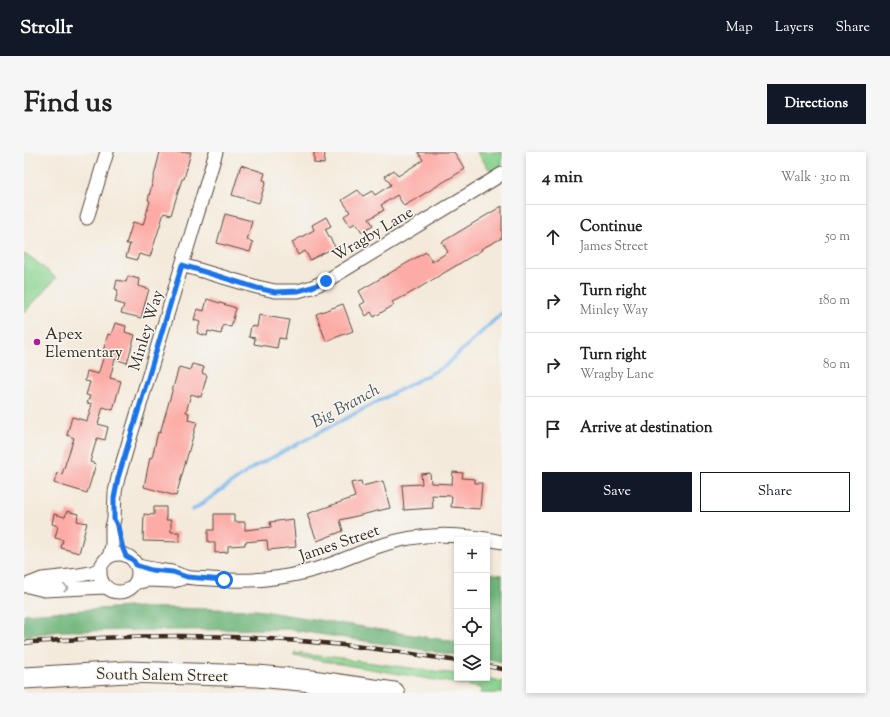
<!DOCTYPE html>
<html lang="en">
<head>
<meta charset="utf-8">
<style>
	:root { --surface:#fff; --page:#f6f6f6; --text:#222; --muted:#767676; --line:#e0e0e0; --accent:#111827 }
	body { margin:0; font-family:"Sorts Mill Goudy",serif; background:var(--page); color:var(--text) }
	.controls { position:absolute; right:12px; bottom:12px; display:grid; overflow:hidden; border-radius:0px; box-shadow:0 2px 6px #0003 }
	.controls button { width:36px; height:36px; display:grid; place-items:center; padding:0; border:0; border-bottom:1px solid var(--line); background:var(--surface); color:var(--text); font:20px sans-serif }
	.stop { position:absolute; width:12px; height:12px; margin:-9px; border:3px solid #1a73e8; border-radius:50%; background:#fff }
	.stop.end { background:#1a73e8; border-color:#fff; box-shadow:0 1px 4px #0008 }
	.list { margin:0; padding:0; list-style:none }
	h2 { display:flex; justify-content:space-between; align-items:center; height:52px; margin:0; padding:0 16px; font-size:17px }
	h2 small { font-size:13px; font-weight:400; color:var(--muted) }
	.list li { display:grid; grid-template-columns:26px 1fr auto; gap:12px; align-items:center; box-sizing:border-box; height:64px; padding:0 16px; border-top:1px solid var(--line) }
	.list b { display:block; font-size:15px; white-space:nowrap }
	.list p { margin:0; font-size:13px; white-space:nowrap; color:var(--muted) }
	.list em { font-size:13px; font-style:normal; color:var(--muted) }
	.actions { display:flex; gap:8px; padding:12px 16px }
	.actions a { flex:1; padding:9px 0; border:1px solid var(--accent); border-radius:0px; text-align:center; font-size:14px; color:var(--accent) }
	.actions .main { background:var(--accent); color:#fff }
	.icon { flex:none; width:22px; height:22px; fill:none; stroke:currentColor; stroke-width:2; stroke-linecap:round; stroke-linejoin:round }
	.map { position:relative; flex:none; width:478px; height:541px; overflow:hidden; border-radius:0px }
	header { display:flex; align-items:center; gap:24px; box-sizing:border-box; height:56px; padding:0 20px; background:var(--accent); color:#fff }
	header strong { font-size:19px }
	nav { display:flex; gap:22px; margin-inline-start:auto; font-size:14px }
	.intro { display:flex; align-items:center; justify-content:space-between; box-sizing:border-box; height:96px; padding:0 24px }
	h1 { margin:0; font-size:28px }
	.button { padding:10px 18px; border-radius:0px; background:var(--accent); color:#fff; font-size:14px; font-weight:700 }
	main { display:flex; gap:24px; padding:0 24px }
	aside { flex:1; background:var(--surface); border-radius:0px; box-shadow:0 2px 6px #0003 }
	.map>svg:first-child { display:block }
	.green { fill:#8ad38f; stroke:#627e56 }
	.forest { fill:#6fb57a; stroke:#55704c }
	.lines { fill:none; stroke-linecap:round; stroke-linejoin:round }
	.stream { stroke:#79b8ed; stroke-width:3.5 }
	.building { fill:#fdaba6 }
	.street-casing { stroke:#57473a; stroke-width:15 }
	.primary-casing { stroke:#57473a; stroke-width:23 }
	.street { stroke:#fff; stroke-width:13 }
	.primary { stroke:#fff; stroke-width:21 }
	.rail-casing { stroke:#3b2a1e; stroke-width:4.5 }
	.rail { stroke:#f6f6f2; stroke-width:3; stroke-dasharray:9; stroke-linecap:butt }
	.oneway { stroke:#a79f9a }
	.route { stroke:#1a73e8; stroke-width:5 }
	.poi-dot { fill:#b5179e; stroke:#f6f6f2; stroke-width:1.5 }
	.labels { text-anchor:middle; stroke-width:3; stroke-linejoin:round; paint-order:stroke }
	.street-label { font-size:16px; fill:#3b2a1e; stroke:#f6f6f2 }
	.poi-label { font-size:16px; fill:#3b2a1e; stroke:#f6f6f2; text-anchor:start }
	.water-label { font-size:17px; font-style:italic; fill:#4e555c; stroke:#f6f6f2 }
</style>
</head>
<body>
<header>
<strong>Strollr</strong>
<nav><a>Map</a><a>Layers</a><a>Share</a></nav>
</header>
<div class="intro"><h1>Find us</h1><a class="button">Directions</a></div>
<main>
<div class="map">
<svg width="478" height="541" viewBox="0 0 478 541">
	<rect width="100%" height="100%" fill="#f6f6f2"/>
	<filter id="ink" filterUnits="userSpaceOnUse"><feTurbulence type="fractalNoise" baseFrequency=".025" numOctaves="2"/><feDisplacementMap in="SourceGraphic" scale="8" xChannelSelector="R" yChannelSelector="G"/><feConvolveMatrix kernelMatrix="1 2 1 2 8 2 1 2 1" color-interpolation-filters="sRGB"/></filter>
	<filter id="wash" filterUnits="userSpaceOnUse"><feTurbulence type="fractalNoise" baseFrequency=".012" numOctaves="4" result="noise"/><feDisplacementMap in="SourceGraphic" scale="16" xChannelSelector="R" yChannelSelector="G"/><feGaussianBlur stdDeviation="0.9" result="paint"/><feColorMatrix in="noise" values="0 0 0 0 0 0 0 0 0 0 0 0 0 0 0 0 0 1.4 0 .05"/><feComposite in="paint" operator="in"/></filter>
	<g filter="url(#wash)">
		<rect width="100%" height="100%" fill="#f4eadb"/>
		<path class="green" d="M453,0H478V14L468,21Z
			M0,102L9,107L32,126L0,161Z
			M271,501L433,522V526H460L478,529V541H456L458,536L270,504Z"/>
		<path class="forest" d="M463,421L478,423V510L463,507Z
			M105,455L232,458L433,490V503L262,477L36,479L0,484V462Z"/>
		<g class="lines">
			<path class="stream" d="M169,358L230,315L421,214L478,161"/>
		</g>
		<g id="blocks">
			<path class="building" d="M136,0H167L160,27H158L147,63L140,61L126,105L115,102L113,108L102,105L106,92H102L109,70L119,73L126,49L124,48Z
				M290,0H301L300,12L290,11Z
				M394,0H430L441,17L380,54L373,43L357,53L360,58L345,67L349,73L338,80L332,71L326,74L320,64L326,60L318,48L334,38L339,44L348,39L351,43L367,33L361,24L370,18L374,24L399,8Z
				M217,13L241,21L239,28L242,29L235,51L208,43Z
				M478,54V86L457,97L458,98L385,142L368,150L370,153L350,165L347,160L342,164L336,153L341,150L335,139L402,100L408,110L424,100L418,90Z
				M201,62L228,69L223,88L229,90L226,100L193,91Z
				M302,65L307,74L301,77L311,95L286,108L281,99L274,103L268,90L290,78L288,73Z
				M104,124L115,127L114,134L125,137L117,166L97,161L100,153L91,150L94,138L91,137L93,128L102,130Z
				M183,147L212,156L207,175L199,173L197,182L184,179L183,184L173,181L176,170L170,168L173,157L180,159Z
				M319,152L329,179L302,189L292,162Z
				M235,163L265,168L261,187L255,186L253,196L230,192L231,186L225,185L227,174L233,175Z
				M91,171L102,174L101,180L111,183L103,211L91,207L86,226L97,229L89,258L79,255L74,272L84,275L81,288L73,286L66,310L72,312L63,341L30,331L33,321L38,322L50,286L43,283L48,265L63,269L68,252L63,251L66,244L62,243L66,230L61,229L63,219L74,222L80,204L78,203L84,182L87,183Z
				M168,212L180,215L178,221L183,223L177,245L167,242L162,260L165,261L164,268L173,270L152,344L120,335L126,305L128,306L134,280L136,281L155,215L166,218Z
				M429,320L439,321L438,326L451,327V331H458L456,357L427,355L428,344L408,343L409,356L380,358L378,333L398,332L397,322L406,321L407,331L428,332Z
				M337,329L338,334L359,329L366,356L316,368L319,379L293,389L283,362L331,345L327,331Z
				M130,355H142V368H147V380H155V390L119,389L120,362L130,363Z
				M43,359L54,362L53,369L63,371L55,401L37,396L39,388L31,386L34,374L28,372L30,362L41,365Z
				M190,362H210V370H221V378L247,375L246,370L269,367L272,395L244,398L243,388L221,390V393L204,394V400L191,401V390H184V378H190Z"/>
		</g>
	</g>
	<g filter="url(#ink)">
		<use href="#blocks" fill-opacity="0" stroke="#57473a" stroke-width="1"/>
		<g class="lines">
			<defs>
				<path id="street" d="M63,66L83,0
					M158,113L233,135L251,139H274L288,135L302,129L478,22
					M76 421a19 19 0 1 1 38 0a19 19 0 1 1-38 0Z
					M85,405L88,393V375L90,367L91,340L94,326L192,0
					M112,413C124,417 136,418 148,420C153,421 157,424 162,425C170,427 179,426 187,427C221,430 255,428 289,418C312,412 333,401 355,394C397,380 435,381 478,390
					M111,431L124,428L149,429L157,427
					M0,434L18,427L55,423L67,421L76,417
					M4,434L20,438L81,435"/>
				<path id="primary" d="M0,526L103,520L233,524L288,529L370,541"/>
			</defs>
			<use href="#street" class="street-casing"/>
			<use href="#primary" class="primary-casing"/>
			<use href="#street" class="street"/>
			<use href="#primary" class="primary"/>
			<defs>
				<path id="rail" d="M0,491C25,488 51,488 76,486C195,480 315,488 433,509
					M463,514L478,517"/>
			</defs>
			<use href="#rail" class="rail-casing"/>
			<use href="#rail" class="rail"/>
		</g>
		<defs><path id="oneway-chevron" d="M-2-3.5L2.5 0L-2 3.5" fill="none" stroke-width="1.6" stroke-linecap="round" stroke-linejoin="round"/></defs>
		<use class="oneway" href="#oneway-chevron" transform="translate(42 436) rotate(-4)"/>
	</g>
	<g class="lines" filter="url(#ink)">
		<path class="route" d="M200,428L163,425L149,420L127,418L112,413L110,409L102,404L99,397L94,375L90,367V346L94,326L158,113L233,136L251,140L274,139L288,135L302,129"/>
	</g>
	<circle class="poi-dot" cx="13" cy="190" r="4"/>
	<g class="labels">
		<g class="street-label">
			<text transform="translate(348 81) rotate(-31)" y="6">Wragby Lane</text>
			<text transform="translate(121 178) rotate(-73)" y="6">Minley Way</text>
			<text transform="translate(315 390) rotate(-19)" y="6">James Street</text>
			<text transform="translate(138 522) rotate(1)" y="6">South Salem Street</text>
		</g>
		<g class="poi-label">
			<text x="21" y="187">Apex<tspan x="21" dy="18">Elementary</tspan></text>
		</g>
		<g class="water-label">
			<text transform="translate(321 253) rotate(-28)" y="6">Big Branch</text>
		</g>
	</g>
</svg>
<div class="controls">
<button>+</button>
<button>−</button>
<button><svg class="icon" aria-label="locate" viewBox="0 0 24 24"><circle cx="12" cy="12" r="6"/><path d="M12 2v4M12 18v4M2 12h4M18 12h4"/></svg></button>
<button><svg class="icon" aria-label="layers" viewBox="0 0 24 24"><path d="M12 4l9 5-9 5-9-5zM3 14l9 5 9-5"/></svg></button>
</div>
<div class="stop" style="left:200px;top:428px"></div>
<div class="stop end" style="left:302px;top:129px"></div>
</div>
<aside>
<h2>4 min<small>Walk · 310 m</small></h2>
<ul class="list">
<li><svg class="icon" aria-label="ahead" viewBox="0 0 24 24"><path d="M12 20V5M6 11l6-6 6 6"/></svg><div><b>Continue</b><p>James Street</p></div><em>50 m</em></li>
<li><svg class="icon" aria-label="right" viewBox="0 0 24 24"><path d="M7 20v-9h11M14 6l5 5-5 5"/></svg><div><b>Turn right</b><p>Minley Way</p></div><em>180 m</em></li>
<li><svg class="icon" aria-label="right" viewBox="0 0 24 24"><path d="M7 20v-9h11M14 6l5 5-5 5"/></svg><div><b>Turn right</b><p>Wragby Lane</p></div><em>80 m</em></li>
<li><svg class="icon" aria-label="arrive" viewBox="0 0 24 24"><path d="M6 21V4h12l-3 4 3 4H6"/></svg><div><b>Arrive at destination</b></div></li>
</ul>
<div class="actions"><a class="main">Save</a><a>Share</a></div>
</aside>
</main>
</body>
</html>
